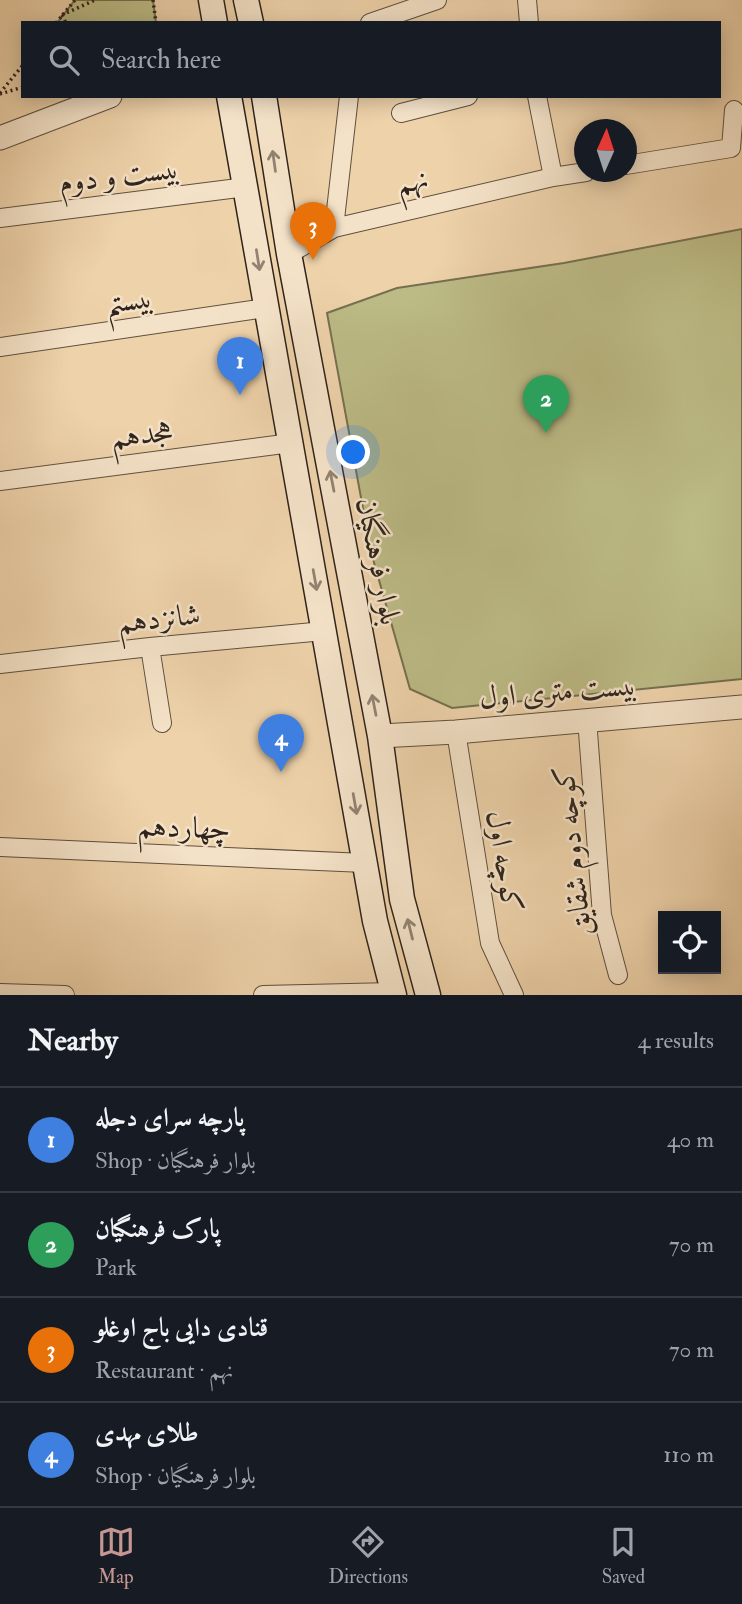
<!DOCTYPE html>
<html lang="en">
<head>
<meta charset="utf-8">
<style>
	:root { --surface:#171b24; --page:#242831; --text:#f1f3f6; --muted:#9ea1a6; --line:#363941; --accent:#c59692 }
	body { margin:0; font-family:"IM FELL Double Pica",Amiri,serif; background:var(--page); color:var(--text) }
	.controls { position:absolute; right:21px; bottom:21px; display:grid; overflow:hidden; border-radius:0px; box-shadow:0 4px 18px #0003 }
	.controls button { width:63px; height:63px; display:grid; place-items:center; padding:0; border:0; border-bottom:2px solid var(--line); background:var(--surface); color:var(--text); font:35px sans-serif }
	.compass { position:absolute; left:574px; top:119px; width:63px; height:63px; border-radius:50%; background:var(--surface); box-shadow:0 4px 18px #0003; rotate:3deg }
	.you { position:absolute; left:354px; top:453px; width:24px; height:24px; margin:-18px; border:5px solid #fff; border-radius:50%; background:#1a73e8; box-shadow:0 0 0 10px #1a73e833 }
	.badge { display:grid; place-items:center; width:46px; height:46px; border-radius:50%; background:var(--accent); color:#fff; font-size:23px; font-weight:700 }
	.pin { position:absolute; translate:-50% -58px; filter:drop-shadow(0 2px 4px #0008) }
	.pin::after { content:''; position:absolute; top:37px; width:24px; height:21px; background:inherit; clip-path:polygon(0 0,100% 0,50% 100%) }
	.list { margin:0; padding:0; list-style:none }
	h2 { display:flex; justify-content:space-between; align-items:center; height:91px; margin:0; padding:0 28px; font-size:30px }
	h2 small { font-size:23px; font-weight:400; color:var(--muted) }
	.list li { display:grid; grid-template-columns:46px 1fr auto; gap:21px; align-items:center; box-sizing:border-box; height:105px; padding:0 28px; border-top:2px solid var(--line) }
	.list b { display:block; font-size:26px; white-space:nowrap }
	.list p { margin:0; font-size:23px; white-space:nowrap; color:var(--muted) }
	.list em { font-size:23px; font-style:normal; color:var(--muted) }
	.icon { flex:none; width:38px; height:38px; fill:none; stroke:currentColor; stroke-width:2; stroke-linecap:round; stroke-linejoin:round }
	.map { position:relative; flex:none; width:742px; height:995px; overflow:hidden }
	.search { position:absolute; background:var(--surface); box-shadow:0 4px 18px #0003; left:21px; right:21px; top:21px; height:77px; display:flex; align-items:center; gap:18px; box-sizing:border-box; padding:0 24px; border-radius:0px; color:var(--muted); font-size:26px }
	.sheet { height:511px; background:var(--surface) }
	nav { display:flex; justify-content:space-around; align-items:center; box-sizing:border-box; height:98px; border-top:2px solid var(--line); background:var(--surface); font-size:19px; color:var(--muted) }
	nav a { display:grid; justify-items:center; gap:4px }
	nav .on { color:var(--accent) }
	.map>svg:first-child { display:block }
	.green { fill:#bcbb86; stroke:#767050; stroke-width:2 }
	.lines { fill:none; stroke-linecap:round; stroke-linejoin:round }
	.minor-casing { stroke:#5f503f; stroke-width:20 }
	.tertiary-casing { stroke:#5f503f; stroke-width:25 }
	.secondary-casing { stroke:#2f241b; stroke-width:27 }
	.path { stroke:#2f241b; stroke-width:3.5; stroke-dasharray:2 3.5; stroke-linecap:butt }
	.minor { stroke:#f4e2c8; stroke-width:18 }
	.tertiary { stroke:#f4e2c8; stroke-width:23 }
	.secondary { stroke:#f4e2c8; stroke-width:24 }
	.oneway { stroke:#928372 }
	.labels { text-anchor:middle; stroke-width:5; stroke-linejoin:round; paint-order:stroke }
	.street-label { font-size:30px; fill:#2f241b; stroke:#f4e2c8 }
</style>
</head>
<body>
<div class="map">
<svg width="742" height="995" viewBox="0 0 742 995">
	<rect width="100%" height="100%" fill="#eed2aa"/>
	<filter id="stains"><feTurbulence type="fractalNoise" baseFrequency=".00286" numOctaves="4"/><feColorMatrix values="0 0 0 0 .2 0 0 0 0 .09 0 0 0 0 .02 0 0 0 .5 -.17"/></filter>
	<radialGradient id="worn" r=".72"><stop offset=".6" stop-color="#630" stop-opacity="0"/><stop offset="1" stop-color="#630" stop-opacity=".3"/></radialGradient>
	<path class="green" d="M75,0H153L156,23H57Z
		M742,229V679L452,708L410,689L371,552L327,313L397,288L564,263Z"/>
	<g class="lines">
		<defs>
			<path id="minor" d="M527,0L529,23
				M370,23L437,0
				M537,96L553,177
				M401,113L468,96
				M626,165L731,148L734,110
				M0,218L246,187
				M334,228L349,96
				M289,254L334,228L553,177L586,172
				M0,347L265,308
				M0,481L291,443
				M150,647L162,723
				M0,664L150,647L324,631
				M587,719L602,915L618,975
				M456,732L490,943L514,995
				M0,847L365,863
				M0,993L65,995
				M263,995L393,992"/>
			<path id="tertiary" d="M0,138L110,96
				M380,736L456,732L742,707"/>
			<path id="secondary" d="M211,0L215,23
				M246,0L251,23
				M229,96L375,921L394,995
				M264,96L289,254L380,736L402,899L428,995"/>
		</defs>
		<use href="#minor" class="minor-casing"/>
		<use href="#tertiary" class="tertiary-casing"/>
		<use href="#secondary" class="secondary-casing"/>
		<path class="path" d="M153,0L156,23
			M62,15L95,0
			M62,15L66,23
			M56,23L75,0
			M0,93L23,65
			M0,94L23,87"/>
		<use href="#minor" class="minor"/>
		<use href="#tertiary" class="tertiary"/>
		<use href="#secondary" class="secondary"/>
	</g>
	<defs><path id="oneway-shaft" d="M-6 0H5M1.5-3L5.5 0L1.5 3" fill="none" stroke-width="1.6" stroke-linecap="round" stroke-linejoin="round" transform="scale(1.75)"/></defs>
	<g class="oneway">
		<use href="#oneway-shaft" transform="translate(274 161) rotate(-98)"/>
		<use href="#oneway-shaft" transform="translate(258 260) rotate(81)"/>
		<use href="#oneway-shaft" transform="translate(332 481) rotate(-101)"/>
		<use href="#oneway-shaft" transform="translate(315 580) rotate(80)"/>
		<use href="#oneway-shaft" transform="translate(374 705) rotate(-101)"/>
		<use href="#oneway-shaft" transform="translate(355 804) rotate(80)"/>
		<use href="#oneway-shaft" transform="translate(410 929) rotate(-104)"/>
	</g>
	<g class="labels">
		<g class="street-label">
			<text transform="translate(119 175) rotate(-7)" y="10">بیست و دوم</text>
			<text transform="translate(412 181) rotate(-13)" y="10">نهم</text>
			<text transform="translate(129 300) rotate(-8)" y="10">بیستم</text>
			<text transform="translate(142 434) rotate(-7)" y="10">هجدهم</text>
			<text transform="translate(379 561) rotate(79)" y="10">بلوار فرهنگیان</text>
			<text transform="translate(159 618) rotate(-6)" y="10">شانزدهم</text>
			<text transform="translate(558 691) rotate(-5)" y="10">بیست متری اول</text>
			<text transform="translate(184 827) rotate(2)" y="10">چهاردهم</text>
			<text transform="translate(572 851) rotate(-96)" y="10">کوچه دوم شقایق</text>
			<text transform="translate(505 861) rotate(81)" y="10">کوچه اول</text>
		</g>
	</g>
	<rect width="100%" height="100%" filter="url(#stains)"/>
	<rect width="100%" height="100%" fill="url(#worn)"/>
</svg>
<div class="controls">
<button><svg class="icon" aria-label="locate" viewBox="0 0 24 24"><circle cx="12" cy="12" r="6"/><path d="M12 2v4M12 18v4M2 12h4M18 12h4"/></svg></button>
</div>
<svg class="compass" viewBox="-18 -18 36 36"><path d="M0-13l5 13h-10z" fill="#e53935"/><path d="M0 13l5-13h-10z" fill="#9ea1a6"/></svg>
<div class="you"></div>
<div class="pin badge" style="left:240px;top:395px;background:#3f7fe0">1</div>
<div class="pin badge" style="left:546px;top:433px;background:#2e9e5b">2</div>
<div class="pin badge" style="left:313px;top:260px;background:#e8710a">3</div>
<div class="pin badge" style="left:281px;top:772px;background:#3f7fe0">4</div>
<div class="search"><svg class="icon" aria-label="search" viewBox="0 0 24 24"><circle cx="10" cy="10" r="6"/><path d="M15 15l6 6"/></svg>Search here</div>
</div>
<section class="sheet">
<h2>Nearby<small>4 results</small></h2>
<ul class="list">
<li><span class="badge" style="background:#3f7fe0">1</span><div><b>پارچه سرای دجله</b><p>Shop · بلوار فرهنگیان</p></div><em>40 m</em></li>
<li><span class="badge" style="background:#2e9e5b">2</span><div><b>پارک فرهنگیان</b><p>Park</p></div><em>70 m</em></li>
<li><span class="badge" style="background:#e8710a">3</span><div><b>قنادی دایی باج اوغلو</b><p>Restaurant · نهم</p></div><em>70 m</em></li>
<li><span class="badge" style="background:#3f7fe0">4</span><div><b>طلای مهدی</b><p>Shop · بلوار فرهنگیان</p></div><em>110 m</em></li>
</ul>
</section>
<nav>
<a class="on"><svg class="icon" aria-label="map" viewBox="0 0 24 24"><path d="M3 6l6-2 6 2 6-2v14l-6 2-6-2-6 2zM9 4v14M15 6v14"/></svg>Map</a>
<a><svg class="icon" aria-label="directions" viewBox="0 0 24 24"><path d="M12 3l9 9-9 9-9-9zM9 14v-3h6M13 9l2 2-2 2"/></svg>Directions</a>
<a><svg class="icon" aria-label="saved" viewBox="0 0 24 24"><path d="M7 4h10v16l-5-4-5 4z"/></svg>Saved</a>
</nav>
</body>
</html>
